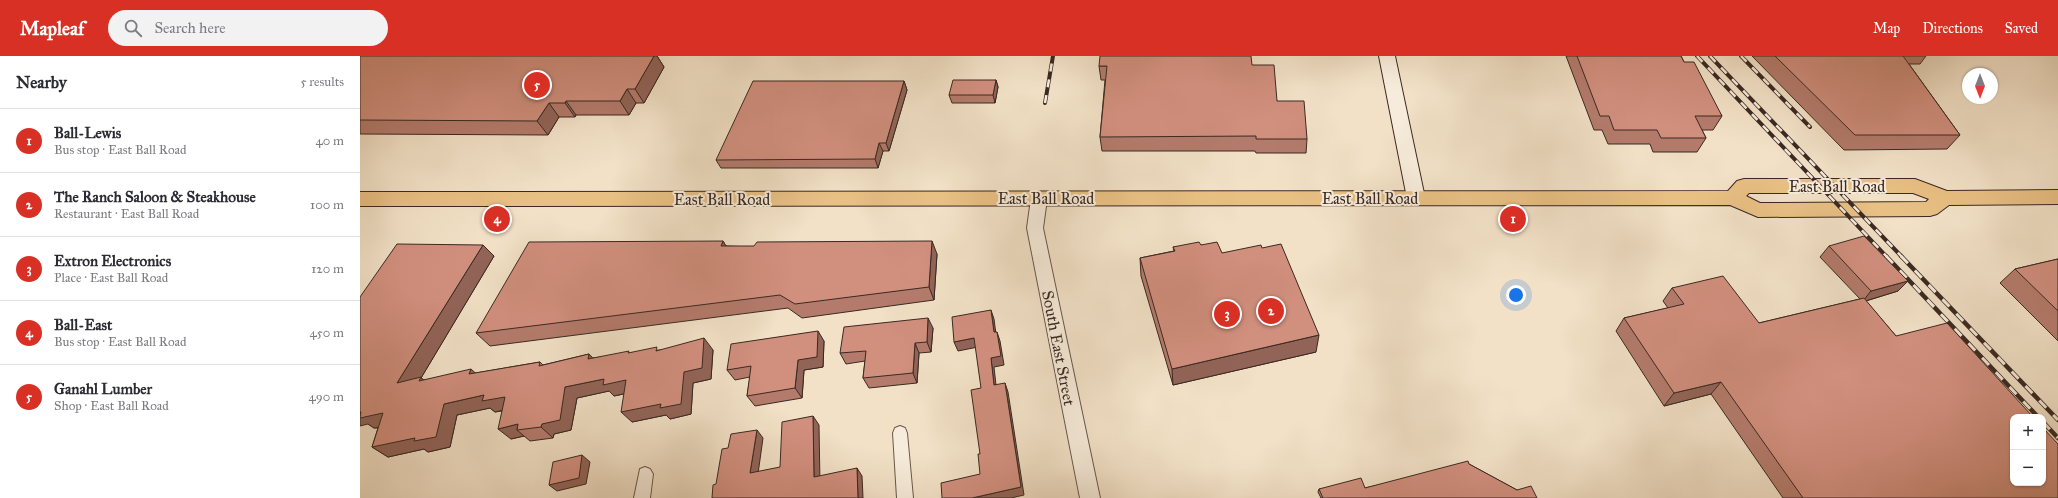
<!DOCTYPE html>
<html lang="en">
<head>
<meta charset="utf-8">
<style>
	:root { --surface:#fff; --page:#f2f2f3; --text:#2b2b33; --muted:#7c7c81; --line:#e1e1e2; --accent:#d93025 }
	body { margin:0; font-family:"IM FELL Great Primer",serif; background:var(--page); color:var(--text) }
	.controls { position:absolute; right:12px; bottom:12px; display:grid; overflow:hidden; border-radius:8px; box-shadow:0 1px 3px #0004 }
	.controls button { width:36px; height:36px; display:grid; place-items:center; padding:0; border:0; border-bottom:1px solid var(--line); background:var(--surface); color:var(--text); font:20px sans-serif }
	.compass { position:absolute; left:1602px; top:12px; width:36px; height:36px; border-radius:50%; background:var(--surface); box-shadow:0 1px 3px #0004; rotate:180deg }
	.you { position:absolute; left:1156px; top:239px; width:14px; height:14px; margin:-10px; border:3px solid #fff; border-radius:50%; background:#1a73e8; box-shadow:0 0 0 6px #1a73e833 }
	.badge { display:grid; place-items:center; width:26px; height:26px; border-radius:50%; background:var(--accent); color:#fff; font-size:13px; font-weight:700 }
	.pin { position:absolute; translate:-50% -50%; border:2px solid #fff; box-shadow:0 1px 4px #0006 }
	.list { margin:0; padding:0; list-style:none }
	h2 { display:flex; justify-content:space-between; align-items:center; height:52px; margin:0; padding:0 16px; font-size:17px }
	h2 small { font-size:13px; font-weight:400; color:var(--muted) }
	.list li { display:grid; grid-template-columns:26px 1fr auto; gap:12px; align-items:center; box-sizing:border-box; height:64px; padding:0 16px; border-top:1px solid var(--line) }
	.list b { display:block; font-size:15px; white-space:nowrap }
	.list p { margin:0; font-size:13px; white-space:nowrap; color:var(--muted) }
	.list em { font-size:13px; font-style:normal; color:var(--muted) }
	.icon { flex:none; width:22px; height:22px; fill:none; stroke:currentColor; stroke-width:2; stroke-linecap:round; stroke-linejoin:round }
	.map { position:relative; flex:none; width:1698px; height:442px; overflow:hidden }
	header { display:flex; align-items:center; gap:24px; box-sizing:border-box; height:56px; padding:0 20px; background:var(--accent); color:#fff }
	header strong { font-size:19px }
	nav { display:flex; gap:22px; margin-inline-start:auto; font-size:14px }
	.search { width:280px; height:36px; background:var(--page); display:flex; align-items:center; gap:10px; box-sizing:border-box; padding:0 14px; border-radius:22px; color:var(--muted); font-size:15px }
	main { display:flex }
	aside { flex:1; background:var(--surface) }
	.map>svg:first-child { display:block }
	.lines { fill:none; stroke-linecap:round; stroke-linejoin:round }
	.minor-casing { stroke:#68574b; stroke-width:2 }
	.tertiary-casing { stroke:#68574b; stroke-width:2 }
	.secondary-casing { stroke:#3a2922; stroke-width:2 }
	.primary-casing { stroke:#3a2922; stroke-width:2 }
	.minor { fill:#f7ecdb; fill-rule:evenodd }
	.tertiary { fill:#f7ecdb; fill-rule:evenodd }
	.secondary { fill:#f7ecdb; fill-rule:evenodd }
	.primary { fill:#e9c084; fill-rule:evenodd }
	.rail-far1-casing { stroke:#3a2922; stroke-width:4 }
	.rail-casing { stroke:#3a2922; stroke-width:4.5 }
	.rail-far1 { stroke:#f7ecdb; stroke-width:2.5; stroke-dasharray:8; stroke-linecap:butt }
	.rail { stroke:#f7ecdb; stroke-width:3; stroke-dasharray:10; stroke-linecap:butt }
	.wall { fill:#b47b6c; stroke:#3a2922 }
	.shaded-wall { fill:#926458; stroke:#3a2922 }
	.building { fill:#d18f7e; stroke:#3a2922 }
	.labels { text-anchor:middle; stroke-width:4; stroke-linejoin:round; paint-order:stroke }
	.street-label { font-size:16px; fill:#3a2922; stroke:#f7ecdb }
</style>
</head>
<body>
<header>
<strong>Mapleaf</strong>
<div class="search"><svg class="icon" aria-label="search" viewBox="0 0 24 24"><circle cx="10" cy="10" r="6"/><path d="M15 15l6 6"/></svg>Search here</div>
<nav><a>Map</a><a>Directions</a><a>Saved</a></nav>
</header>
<main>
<aside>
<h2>Nearby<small>5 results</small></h2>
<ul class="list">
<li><span class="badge">1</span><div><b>Ball-Lewis</b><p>Bus stop · East Ball Road</p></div><em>40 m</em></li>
<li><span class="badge">2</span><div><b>The Ranch Saloon &amp; Steakhouse</b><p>Restaurant · East Ball Road</p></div><em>100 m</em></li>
<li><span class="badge">3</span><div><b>Extron Electronics</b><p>Place · East Ball Road</p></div><em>120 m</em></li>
<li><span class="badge">4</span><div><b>Ball-East</b><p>Bus stop · East Ball Road</p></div><em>450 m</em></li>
<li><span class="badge">5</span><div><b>Ganahl Lumber</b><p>Shop · East Ball Road</p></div><em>490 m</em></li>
</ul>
</aside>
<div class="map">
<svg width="1698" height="442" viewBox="0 0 1698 442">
	<rect width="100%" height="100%" fill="#f2e1c7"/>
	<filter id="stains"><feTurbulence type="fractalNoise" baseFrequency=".005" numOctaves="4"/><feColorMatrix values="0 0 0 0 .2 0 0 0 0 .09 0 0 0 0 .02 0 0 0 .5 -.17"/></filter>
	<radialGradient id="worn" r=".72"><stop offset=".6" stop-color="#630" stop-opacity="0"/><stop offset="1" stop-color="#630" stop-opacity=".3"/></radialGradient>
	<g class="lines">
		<defs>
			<path id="minor" d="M540,370L545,372L547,377L553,442H537L533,377L535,372Z
				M285,411L290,413L293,418L290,442H274L280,413Z"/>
			<path id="tertiary" d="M679,137L685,139L687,143L683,172L740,442H720L667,172L671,143L673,139Z"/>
			<path id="secondary" d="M1019,0H1035L1065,142L1062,147L1056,149L1050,147L1047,142Z"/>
			<path id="primary" d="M1384,123H1555L1587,135L1698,134V148L1589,149L1577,158L1570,160L1398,161L1370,149L0,150V136L1368,135L1377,125ZM1389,137H1553L1569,143L1566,146L1400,147L1386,140Z"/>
		</defs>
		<use href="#minor" class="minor-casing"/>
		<use href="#tertiary" class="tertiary-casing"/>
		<use href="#secondary" class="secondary-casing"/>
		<use href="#primary" class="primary-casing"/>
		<use href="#minor" class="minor"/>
		<use href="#tertiary" class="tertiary"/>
		<use href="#secondary" class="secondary"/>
		<use href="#primary" class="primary"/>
		<defs>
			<path id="rail-far1" d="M1337,0L1527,201
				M1350,0L1542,201
				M1381,0L1450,71
				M685,47L693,0"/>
			<path id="rail" d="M1526,200L1678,361
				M1541,200L1698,364
				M1683,366L1698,382"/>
		</defs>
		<use href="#rail-far1" class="rail-far1-casing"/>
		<use href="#rail" class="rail-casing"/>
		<use href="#rail-far1" class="rail-far1"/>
		<use href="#rail" class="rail"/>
	</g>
	<path class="wall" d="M0,0H297L304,11L284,47H276L269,59H216L215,61H199L188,79L0,78Z
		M1206,0H1321L1324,6L1362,60L1353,74H1342L1346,82L1337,96H1293L1290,88H1248L1242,74H1234Z
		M1392,0H1566L1560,8H1549L1600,79L1587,93L1484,94Z
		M892,9L917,45L947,83L946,97H896L895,95H742L740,81L745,24H741L739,10Z
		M636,24L638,31L635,47H592L589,39Z
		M544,25L547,34L529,95H523L518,112H361L356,104Z
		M363,185L366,190L577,198L574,244L442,262L428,252L130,290L116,277Z
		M123,189L134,200L61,322L64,324L116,317L180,306L183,309L229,298L233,302L271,297L299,294H353L351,323L333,327L331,358L310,363L306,359L272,366L264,338L254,340L249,335L217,342L211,374L194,378L193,382L170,385L164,380L151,383L142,355L135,356L130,352L97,359L90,391L68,396L64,393L28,401L12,391L18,372H14L8,368Z
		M841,189L862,197L956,296L813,329L781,220L780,202L814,195L813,191Z
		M1469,190L1538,235L1506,245L1536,280L1698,442H1423L1351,338L1304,350L1256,275L1264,262L1308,252L1303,245L1312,232L1399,267L1500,243L1460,201Z
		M1698,203V285L1640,227L1655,213Z
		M573,272L571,296L559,297L557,327L509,332L503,322L505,305L486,308L480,297Z
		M464,285L463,311L444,314L442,342L395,350L387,340L390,321L375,324L367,314Z
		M1109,408L1157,434L1177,442H961L958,436L959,433L1005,432Z"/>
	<path class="shaded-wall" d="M294,0H297L304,11L284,47L275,33Z
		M636,24L638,31L635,47L633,39Z
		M544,25L547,34L529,95L526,87Z
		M267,33L276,47L269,59L260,45Z
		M206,45L216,59L215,61L205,47Z
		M189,47L199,61L188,79L177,65Z
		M519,87L523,95L518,112L515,103Z
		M363,185L371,199L361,190Z
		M572,185L577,198L574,244L569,231Z
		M123,189L134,200L61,322L74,332L37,327Z
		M1548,225L1538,235L1502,246L1511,235Z
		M631,254L634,263L637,286L634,276Z
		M568,262L573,272L571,296L567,286Z
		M458,275L464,285L463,311L444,314L442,342L435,332L438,304Z
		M637,276L640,285L644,309L634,311L637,338L634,329L631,302Z
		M959,279L956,296L813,329L812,313Z
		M344,282L353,294L351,323L333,327L331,358L310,363L306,359L272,366L261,356L324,316Z
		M614,282L618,291L598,295L594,286Z
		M555,287L559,297L557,327L553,317Z
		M229,298L239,309L228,303Z
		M111,313L123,324L109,318Z
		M244,323L266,324L276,335L254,340L249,335L217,342L211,374L194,378L193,382L181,371L182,368L205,331Z
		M1361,326L1351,338L1304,350L1314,337Z
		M645,327L648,336L664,439L651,442H612L661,431Z
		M124,339L145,341L158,351L135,356L130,352L97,359L90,391L68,396L64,393L28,401L12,391L84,348Z
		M0,356L23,357L38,368L14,372L8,368L0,370Z
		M453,360L459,369L460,429L454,421Z
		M158,368L157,374L164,380L151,383L138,373Z
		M397,374L403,382L397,425L390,417Z
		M222,399L230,406L226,428L197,435L189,429Z
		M497,412L502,420L503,442H498Z"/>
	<path class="building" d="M0,0H294L275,33H267L260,45H206L205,47H189L177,65L0,64Z
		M740,0H891L892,9H914L917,45H944L947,83H896V80L740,81L747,10H739Z
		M1217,0H1321L1324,6H1334L1362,60H1335L1346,82H1301L1297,74H1254L1249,60H1240Z
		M1415,0H1543L1600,79H1495Z
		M593,24H636L633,39H589Z
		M393,25H544L526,87H519L515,103L356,104Z
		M1504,180L1548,225L1511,235L1469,190Z
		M363,185L361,190H394L397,186L572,185L569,231L435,248L420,239L116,277L169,186Z
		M839,186L841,189L857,186L862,197L901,189L902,192L921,188L959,279L812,313L780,202L815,195L813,191Z
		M37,188L123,189L37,327L61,321L59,325L111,313L109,318L180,306L179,310L229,298L228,303L269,295L268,297L297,291L296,295L344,282L342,312L324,316L321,348L300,352L301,348L261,356L266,324L243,329L244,323L205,331L200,364L182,368L181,371L157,374L158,368L138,373L145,341L122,345L124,339L84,348L76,381L54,385L55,382L12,391L23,357L0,362L1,356H0V241Z
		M1698,203V255L1655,213Z
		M1363,220L1399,267L1504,242L1536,280L1587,267L1673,361H1653V427H1683V372L1698,388V442H1443L1361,326L1314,337L1264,262L1324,248L1312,232Z
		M631,254L634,276H637L641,300L631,302L634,329L645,327L661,431L612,442H582L581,427L620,418L618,398H620L611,334L621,332L614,282L594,286L592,261Z
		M568,262L567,286L555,287L553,317L503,322L506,295L480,297L484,271Z
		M458,275L457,301L438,304L435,332L387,340L391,310L367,314L371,288Z
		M453,360L454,421L497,412L498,442H352L353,429L356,428L362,393L368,392L371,378L397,374L390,417L420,411L422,366Z
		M222,399L219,422L189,429L193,406Z
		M1108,405L1109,408L1157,434L1171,430L1177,442H963L959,433L1001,422L1005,432Z"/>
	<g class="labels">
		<g class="street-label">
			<text x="1477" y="136">East Ball Road</text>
			<text x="686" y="148">East Ball Road</text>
			<text x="1010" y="148">East Ball Road</text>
			<text x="362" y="149">East Ball Road</text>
			<text transform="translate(699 292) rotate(79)" y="6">South East Street</text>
		</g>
	</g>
	<rect width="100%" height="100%" filter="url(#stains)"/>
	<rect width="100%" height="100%" fill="url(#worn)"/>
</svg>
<div class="controls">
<button>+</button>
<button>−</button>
</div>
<svg class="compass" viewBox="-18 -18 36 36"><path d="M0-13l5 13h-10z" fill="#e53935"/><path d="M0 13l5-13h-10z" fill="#7c7c81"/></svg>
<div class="you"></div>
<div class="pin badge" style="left:1153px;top:163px">1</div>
<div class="pin badge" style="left:911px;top:255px">2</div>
<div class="pin badge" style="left:867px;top:258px">3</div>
<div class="pin badge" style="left:137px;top:163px">4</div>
<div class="pin badge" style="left:177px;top:29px">5</div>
</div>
</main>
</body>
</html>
